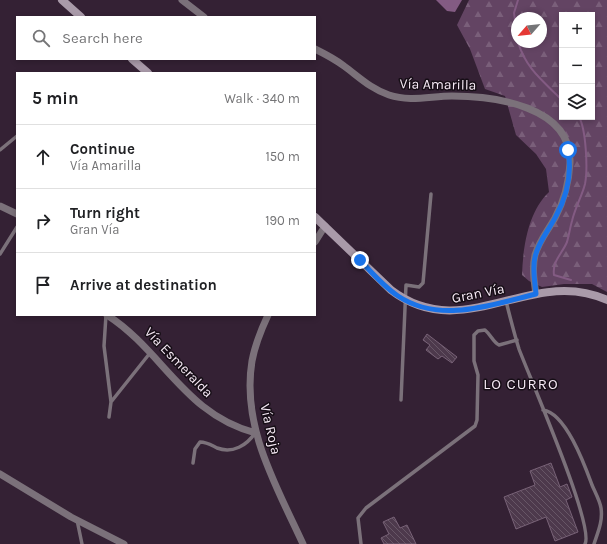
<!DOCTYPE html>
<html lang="en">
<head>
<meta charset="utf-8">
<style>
	:root { --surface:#fff; --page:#f6f6f6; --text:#202124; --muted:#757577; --line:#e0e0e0 }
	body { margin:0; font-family:Karla,sans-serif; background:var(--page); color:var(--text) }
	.controls { position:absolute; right:12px; top:12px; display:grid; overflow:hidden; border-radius:0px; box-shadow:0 2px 6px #0003 }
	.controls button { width:36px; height:36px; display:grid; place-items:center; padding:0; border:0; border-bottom:1px solid var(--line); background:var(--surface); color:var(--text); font:20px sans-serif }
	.compass { position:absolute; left:511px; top:12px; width:36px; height:36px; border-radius:50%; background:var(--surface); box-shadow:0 2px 6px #0003; rotate:242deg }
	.stop { position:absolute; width:12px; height:12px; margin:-9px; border:3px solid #1a73e8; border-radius:50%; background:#fff }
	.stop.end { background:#1a73e8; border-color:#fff; box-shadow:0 1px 4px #0008 }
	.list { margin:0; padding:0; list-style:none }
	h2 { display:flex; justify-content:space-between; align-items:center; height:52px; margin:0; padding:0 16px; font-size:17px }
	h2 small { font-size:13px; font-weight:400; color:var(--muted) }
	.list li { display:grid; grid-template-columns:26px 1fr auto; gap:12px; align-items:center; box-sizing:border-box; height:64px; padding:0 16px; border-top:1px solid var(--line) }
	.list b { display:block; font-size:15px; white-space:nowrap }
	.list p { margin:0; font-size:13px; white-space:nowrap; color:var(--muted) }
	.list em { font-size:13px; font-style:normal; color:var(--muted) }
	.icon { flex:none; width:22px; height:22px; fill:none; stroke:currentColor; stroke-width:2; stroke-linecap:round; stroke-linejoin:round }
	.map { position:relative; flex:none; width:607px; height:544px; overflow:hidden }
	.search { position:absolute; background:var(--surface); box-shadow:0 2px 6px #0003; left:16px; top:16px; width:300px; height:44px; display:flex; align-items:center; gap:10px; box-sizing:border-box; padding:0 14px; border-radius:0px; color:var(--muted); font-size:15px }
	.panel { position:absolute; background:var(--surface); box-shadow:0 2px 6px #0003; left:16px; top:72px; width:300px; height:244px; border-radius:0px }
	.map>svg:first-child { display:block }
	.forest { fill:url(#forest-firs); fill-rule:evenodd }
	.water { fill:#835b83 }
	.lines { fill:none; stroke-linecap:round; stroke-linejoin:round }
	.stream { stroke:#835b83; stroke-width:2 }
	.building { fill:url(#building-back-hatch); stroke:#786277 }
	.lane { stroke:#7b717a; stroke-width:3.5 }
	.street { stroke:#7b717a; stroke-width:7 }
	.secondary { stroke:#a99aa9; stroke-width:8 }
	.route { stroke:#1a73e8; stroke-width:5 }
	.labels { text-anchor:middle; stroke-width:3; stroke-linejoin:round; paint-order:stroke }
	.street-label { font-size:14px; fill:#f6e9f5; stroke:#160e16 }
	.neighbourhood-label { font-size:15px; letter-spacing:1px; fill:#f6e9f5; stroke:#160e16 }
</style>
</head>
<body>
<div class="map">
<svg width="607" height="544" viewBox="0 0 607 544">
	<defs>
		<pattern id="forest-firs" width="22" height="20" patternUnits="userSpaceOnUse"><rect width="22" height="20" fill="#634463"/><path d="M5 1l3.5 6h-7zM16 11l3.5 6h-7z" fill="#7a5f7a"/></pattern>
		<pattern id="building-back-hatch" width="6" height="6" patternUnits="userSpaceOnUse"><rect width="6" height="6" fill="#4d394c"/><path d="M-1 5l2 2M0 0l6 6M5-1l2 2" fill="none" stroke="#675666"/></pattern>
	</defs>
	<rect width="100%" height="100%" fill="#342134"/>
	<path class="forest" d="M469,0H607V292L592,284H564L542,287L529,281L522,275C523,247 528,212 549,192L546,169L536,154L516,135L505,96L485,89L470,49L457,25ZM562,15H592V117H562ZM517,18H541V42H517Z"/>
	<path class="water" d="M436,0H462L455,12L447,11Z"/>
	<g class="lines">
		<path class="stream" d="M517,34L514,13L518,0
			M518,42C526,69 543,81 562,100
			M571,280L554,275C552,261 562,254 567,242C569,235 570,228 572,221C575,208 582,196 585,184C588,169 586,129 579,117"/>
	</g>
	<path class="building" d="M427,334L457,357L452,363L442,356L438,359L426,350L430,345L423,340Z
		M551,463L560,487L567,484L572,497L566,500L578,532L555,541L546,517L516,529L504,497L535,485L530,471Z
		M394,517L400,528L407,525L416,544H384L381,538L389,534L383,522Z"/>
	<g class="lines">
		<path class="lane" d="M0,150L17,136
			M0,254L17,227
			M506,301C510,317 514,333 519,349C529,376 595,526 585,544
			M106,315L104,346L111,402
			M401,400L406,285L419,287L423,283L431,194
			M543,410C566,413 585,466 592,485C595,492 600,501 601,508C603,521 598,532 594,544
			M109,417L111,402L150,353
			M193,463L195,449L200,442C207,442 211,445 217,448C233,454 247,445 255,433
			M77,520L82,544
			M361,544L358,518L366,508L475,426L477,420L478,375L474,361V335L478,331L485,330C491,335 493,342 499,345L517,340"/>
		<path class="street" d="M182,0L204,17
			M315,49C325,54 335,59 344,66C359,77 371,89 389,95C410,102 431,96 452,96C494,96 572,106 570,163C569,182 564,201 555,218C548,230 539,241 535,255C532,268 534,281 536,294
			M0,206L17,214
			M315,242L325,226
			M107,315C163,351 185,415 256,433
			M268,315C261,330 255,345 252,361C241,427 277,487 303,544
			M0,474L71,517L124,544"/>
		<path class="secondary" d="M62,0L81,17
			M132,59L148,73
			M315,217L391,290C464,346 532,265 607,300"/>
	</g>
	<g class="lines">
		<path class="route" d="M360,260C372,273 384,287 398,296C440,324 491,305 536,294C535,282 532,269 535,257C538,242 549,230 556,216C567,196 572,173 568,150"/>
	</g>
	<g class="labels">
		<g class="street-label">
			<text transform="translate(438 84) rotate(1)" y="5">Vía Amarilla</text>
			<text transform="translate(478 293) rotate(-11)" y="5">Gran Vía</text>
			<text transform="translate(179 362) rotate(46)" y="5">Vía Esmeralda</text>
			<text transform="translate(271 429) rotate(77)" y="5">Vía Roja</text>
		</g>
		<g class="neighbourhood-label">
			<text x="521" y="389">LO CURRO</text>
		</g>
	</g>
</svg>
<div class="controls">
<button>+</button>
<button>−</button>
<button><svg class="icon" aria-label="layers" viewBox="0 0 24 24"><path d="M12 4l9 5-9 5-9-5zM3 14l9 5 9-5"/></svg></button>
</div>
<svg class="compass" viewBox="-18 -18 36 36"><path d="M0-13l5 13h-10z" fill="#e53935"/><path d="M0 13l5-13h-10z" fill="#757577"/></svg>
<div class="stop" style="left:568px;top:150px"></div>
<div class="stop end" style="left:360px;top:260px"></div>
<div class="search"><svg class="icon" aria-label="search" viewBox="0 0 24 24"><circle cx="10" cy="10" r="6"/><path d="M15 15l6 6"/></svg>Search here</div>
<section class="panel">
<h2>5 min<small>Walk · 340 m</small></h2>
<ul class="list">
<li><svg class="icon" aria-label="ahead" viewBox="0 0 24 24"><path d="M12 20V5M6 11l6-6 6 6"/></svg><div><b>Continue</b><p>Vía Amarilla</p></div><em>150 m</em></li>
<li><svg class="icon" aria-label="right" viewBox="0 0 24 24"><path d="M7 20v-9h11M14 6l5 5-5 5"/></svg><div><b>Turn right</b><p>Gran Vía</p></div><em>190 m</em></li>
<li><svg class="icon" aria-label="arrive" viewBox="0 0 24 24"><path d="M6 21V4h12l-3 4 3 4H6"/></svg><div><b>Arrive at destination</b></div></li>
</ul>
</section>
</div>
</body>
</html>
